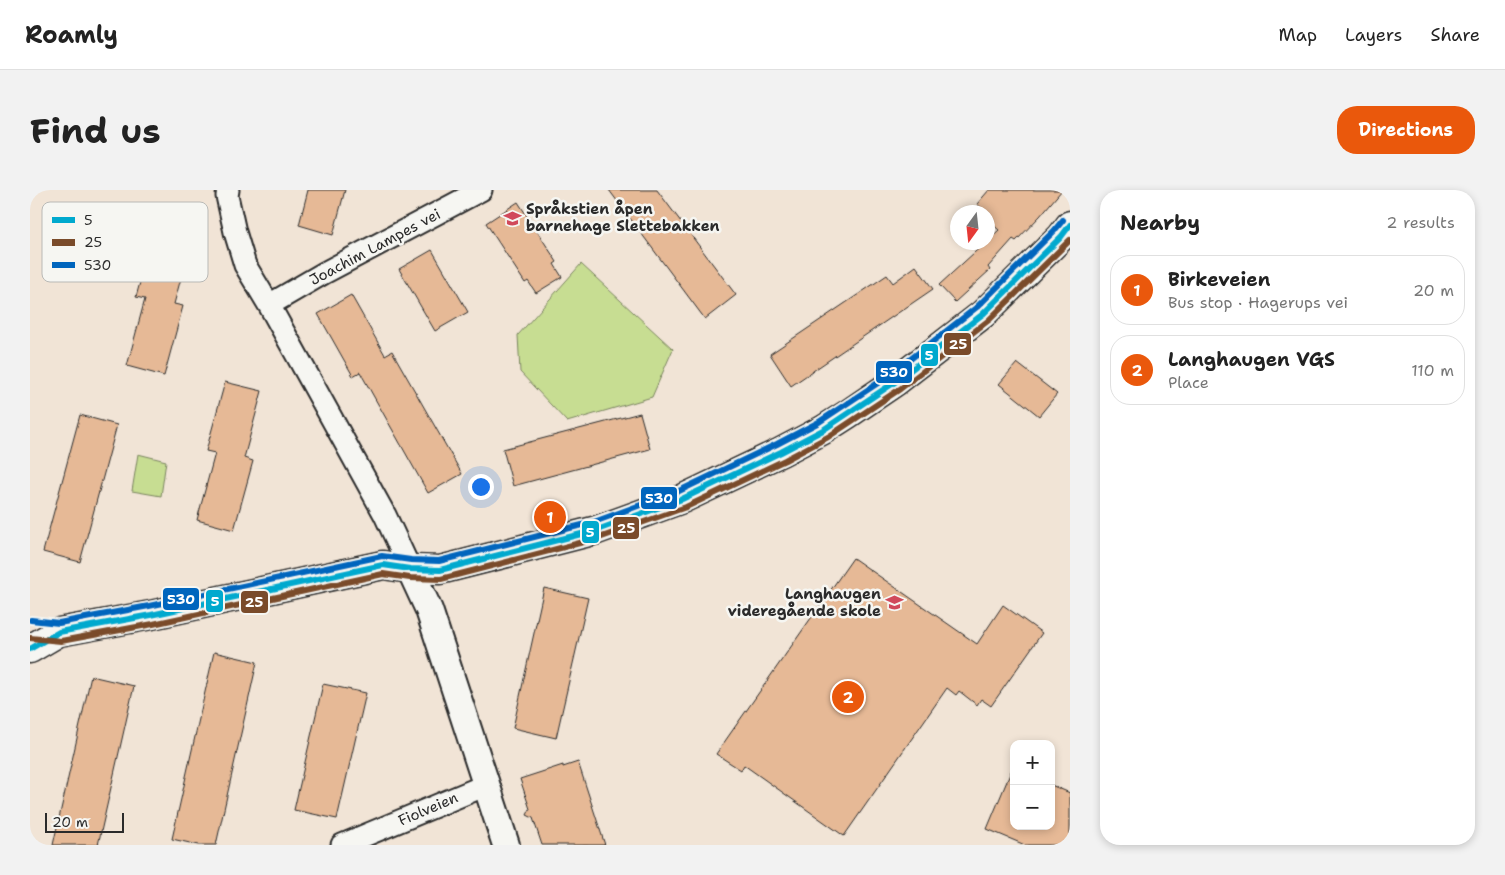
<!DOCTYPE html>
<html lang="en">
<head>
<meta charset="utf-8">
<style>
	:root { --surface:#fff; --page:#f2f2f2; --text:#222; --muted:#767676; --line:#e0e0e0; --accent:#ea580c }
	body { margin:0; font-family:"Shantell Sans",sans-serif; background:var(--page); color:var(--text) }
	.controls { position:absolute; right:15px; bottom:15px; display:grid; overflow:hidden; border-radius:10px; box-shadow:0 2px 8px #0003 }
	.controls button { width:45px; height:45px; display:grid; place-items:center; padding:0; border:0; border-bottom:1px solid var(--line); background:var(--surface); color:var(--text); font:25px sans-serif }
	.compass { position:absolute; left:920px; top:15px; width:45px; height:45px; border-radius:50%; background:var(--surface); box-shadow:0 2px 8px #0003; rotate:195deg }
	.scale { position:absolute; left:15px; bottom:12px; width:79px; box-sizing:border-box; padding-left:5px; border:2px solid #2b2b2b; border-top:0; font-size:14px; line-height:18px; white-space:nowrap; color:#2b2b2b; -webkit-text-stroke:4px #f6f6f2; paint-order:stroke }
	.you { position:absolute; left:450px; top:296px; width:18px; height:18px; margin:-12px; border:4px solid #fff; border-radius:50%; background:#1a73e8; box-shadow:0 0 0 8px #1a73e833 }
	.badge { display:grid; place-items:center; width:32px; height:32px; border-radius:50%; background:var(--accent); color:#fff; font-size:16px; font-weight:700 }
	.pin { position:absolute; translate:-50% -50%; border:2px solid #fff; box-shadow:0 1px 5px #0006 }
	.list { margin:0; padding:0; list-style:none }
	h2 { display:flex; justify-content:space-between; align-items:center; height:65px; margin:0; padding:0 20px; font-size:21px }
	h2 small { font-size:16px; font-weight:400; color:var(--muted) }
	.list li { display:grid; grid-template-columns:32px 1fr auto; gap:15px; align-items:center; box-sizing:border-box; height:70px; margin:0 10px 10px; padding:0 10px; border:1px solid var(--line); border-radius:20px }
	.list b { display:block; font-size:19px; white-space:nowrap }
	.list p { margin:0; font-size:16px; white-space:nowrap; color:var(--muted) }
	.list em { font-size:16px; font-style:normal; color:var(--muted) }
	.map { position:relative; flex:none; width:1040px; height:655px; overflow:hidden; border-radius:20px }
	header { display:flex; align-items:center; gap:30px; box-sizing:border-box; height:70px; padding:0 25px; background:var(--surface); border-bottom:1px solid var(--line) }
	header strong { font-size:24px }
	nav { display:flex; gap:28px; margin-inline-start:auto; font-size:18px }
	.intro { display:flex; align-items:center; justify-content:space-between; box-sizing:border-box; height:120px; padding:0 30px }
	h1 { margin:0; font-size:35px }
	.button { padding:12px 22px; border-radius:20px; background:var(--accent); color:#fff; font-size:18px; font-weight:700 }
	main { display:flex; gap:30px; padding:0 30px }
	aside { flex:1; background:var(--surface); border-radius:20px; box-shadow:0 2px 8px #0003 }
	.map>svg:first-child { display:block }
	.green { fill:#c7dd92; stroke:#79845e }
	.building { fill:#e6b996; stroke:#2b2b2b }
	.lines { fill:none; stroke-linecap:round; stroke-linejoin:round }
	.minor-casing { stroke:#2b2b2b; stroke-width:25 }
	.tertiary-casing { stroke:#2b2b2b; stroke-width:30 }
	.secondary-casing { stroke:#2b2b2b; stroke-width:31 }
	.minor { stroke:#f6f6f2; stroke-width:21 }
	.tertiary { stroke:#f6f6f2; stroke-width:26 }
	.secondary { stroke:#f6f6f2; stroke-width:28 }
	.bus-1-casing { stroke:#f6f6f2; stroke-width:10 }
	.bus-2-casing { stroke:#f6f6f2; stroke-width:10 }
	.bus-3-casing { stroke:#f6f6f2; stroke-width:10 }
	.bus-1 { stroke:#00a9ce; stroke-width:6 }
	.bus-2 { stroke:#7a4b2a; stroke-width:6 }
	.bus-3 { stroke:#0065bd; stroke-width:6 }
	.labels { text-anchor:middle; stroke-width:5; stroke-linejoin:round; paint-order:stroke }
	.poi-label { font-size:15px; font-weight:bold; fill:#2b2b2b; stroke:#f6f6f2; text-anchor:start }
	.street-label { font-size:15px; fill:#2b2b2b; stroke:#f6f6f2 }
	.key { fill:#f6f6f2; stroke:#b9b9b6; stroke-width:1 }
	.key-label { font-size:14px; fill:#2b2b2b }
	.line-badge { stroke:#f6f6f2; stroke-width:2 }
	.badge-label { font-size:14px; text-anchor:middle; font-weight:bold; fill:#fff }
</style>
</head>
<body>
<header>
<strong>Roamly</strong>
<nav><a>Map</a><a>Layers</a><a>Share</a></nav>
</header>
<div class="intro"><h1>Find us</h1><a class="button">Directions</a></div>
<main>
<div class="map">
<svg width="1040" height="655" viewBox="0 0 1040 655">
	<rect width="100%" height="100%" fill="#f1e4d6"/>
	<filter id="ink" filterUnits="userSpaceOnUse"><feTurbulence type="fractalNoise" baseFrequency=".02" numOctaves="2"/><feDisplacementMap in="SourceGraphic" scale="10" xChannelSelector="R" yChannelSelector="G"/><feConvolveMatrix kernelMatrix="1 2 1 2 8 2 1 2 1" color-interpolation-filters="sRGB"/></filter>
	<g filter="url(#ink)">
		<path class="green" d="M551,74L643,159L622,207L537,232L490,182L488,145Z
			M108,264L136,271L131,306L102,301Z"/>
		<path class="building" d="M278,0H315L303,45L269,35Z
			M579,0H627L706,105L675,129Z
			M959,0H1032L1010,26L986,51L983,49L958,77L960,80L925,112L909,95L969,40L961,33L964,30L958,22H956L947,14Z
			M488,12L527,72L524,74L532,87L506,103L498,91L495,93L456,33Z
			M125,37L162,47L144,114L153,116L134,186L97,176L115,109L106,107Z
			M402,60L438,122L405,141L369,79Z
			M886,76L903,99L761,196L740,164L857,85L863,93Z
			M321,105L355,165L362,161L432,284L398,303L330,182L323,186L288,124Z
			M987,173L1027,204L1009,226L969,194Z
			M195,192L232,201L214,268L223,271L204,340L167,330L185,263L176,261Z
			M610,223L620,259L483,296L473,259Z
			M50,225L87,235L50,372L13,362Z
			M823,368L947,454L973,415L1012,443L961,516L951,509L947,515L929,501L926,505L917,498L814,646L714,575L711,580L686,564Z
			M514,398L558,408L526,548L483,538Z
			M184,462L227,472L186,655H169L142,649Z
			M61,486L104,496L68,655H23Z
			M293,494L336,503L307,629L264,620Z
			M548,572L575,655H512L503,628L497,625L500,619L490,589L533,575V577Z
			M982,579L984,580V636H1021V595L1040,603V655H995L957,639Z"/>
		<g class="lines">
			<defs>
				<path id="minor" d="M198,0L197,6L205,42L215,75L239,115L355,325L380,379
					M239,115L294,83L451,0
					M312,655L456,595"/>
				<path id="tertiary" d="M380,379L399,420L476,655"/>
				<path id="secondary" d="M0,459L29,442L121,425L353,375L380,379L410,380L567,340L652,309L751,262L793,240L818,224L865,192L953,124L1031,47L1040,35"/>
			</defs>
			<use href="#minor" class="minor-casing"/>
			<use href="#tertiary" class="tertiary-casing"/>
			<use href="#secondary" class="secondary-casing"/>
			<use href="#minor" class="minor"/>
			<use href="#tertiary" class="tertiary"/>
			<use href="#secondary" class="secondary"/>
			<defs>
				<path id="bus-1" d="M0,459L29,442L121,425L353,375L380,379L410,380L567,340L652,309L751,262L793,240L865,192L953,124L1031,47L1040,35"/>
				<path id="bus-2" d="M0,448L31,451L123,434L353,384L380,388L411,389L569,348L656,317L755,270L798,247L870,199L959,130L1040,50"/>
				<path id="bus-3" d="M1,430L29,433L119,416L352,366L381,370L409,371L564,332L649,301L747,254L789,232L860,185L947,117L1024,41L1033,30"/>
			</defs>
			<use href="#bus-1" class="bus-1-casing"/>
			<use href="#bus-2" class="bus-2-casing"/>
			<use href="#bus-3" class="bus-3-casing"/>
			<use href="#bus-1" class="bus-1"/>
			<use href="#bus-2" class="bus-2"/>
			<use href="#bus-3" class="bus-3"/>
		</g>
	</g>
	<defs>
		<symbol id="school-bare" viewBox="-9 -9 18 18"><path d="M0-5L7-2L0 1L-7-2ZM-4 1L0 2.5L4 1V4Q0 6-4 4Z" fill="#d1495b" stroke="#f6f6f2" stroke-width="2.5" paint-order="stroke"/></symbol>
	</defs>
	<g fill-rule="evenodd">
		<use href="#school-bare" x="470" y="16" width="25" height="25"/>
		<use href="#school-bare" x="852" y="400" width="25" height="25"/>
	</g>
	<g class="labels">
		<g class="poi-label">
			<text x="496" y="24">Språkstien åpen<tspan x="496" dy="17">barnehage Slettebakken</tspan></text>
			<text x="851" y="409" text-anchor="end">Langhaugen<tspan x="851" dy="17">videregående skole</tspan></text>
		</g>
		<g class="street-label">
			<text transform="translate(345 57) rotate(-28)" y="5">Joachim Lampes vei</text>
			<text transform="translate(398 619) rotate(-23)" y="5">Fiolveien</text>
		</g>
	</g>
	<rect x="12" y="12" width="166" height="80" rx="8" class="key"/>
	<rect x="22" y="27" width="23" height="6" fill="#00a9ce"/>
	<rect x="22" y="49" width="23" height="7" fill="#7a4b2a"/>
	<rect x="22" y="72" width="23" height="6" fill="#0065bd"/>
	<g class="key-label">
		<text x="54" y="35">5</text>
		<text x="54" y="57">25</text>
		<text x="54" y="80">530</text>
	</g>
	<g class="line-badge">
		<rect x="913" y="142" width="29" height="24" rx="5" fill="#7a4b2a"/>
		<rect x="890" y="153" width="19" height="24" rx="5" fill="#00a9ce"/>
		<rect x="845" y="170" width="38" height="24" rx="5" fill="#0065bd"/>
		<rect x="610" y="296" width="38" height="24" rx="5" fill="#0065bd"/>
		<rect x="582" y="326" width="28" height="24" rx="5" fill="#7a4b2a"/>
		<rect x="551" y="330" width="19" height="24" rx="5" fill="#00a9ce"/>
		<rect x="132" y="397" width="38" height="24" rx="5" fill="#0065bd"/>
		<rect x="175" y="399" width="19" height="24" rx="5" fill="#00a9ce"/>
		<rect x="210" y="400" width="29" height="24" rx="5" fill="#7a4b2a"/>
	</g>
	<g class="badge-label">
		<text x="928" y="159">25</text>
		<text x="899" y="170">5</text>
		<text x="864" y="187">530</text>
		<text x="629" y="313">530</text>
		<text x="596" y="343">25</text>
		<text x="560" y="347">5</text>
		<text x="151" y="414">530</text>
		<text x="185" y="416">5</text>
		<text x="224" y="417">25</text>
	</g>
</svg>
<div class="controls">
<button>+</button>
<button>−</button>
</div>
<svg class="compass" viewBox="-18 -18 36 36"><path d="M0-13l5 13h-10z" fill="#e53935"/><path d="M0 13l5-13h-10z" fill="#767676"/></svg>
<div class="scale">20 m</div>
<div class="you"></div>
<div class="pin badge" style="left:520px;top:327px">1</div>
<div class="pin badge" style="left:818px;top:507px">2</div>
</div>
<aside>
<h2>Nearby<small>2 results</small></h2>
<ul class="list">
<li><span class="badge">1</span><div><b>Birkeveien</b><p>Bus stop · Hagerups vei</p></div><em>20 m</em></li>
<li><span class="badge">2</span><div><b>Langhaugen VGS</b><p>Place</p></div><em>110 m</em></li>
</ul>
</aside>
</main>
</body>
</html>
